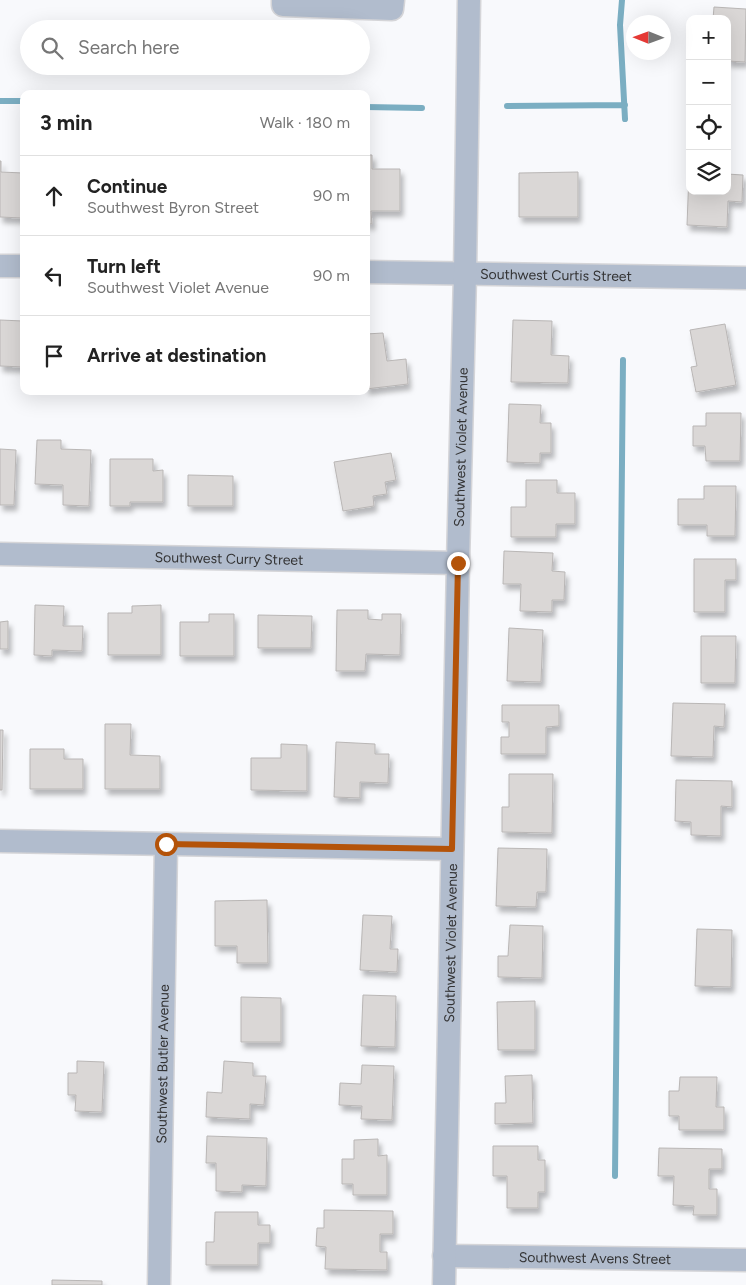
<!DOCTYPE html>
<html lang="en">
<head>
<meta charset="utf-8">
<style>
	:root { --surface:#fff; --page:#f2f2f2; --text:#222; --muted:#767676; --line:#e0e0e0 }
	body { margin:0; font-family:Figtree,sans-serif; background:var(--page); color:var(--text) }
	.controls { position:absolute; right:15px; top:15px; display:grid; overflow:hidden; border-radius:10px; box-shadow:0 5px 20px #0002 }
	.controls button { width:45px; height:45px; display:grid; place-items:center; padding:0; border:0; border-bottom:1px solid var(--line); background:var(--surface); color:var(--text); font:25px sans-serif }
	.compass { position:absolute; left:626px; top:15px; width:45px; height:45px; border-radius:50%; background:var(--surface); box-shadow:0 5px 20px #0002; rotate:271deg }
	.stop { position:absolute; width:15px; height:15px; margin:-11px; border:4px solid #b45309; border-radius:50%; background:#fff }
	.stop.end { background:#b45309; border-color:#fff; box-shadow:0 1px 5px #0008 }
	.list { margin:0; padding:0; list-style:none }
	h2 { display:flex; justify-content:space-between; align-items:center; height:65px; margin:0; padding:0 20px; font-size:21px }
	h2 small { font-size:16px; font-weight:400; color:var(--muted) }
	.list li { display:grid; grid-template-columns:32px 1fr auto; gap:15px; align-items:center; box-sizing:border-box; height:80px; padding:0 20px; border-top:1px solid var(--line) }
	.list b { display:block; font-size:19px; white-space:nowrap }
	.list p { margin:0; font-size:16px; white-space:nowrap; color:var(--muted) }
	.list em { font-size:16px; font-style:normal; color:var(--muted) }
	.icon { flex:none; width:28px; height:28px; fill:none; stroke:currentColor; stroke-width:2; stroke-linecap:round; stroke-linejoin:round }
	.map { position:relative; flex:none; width:746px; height:1285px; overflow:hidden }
	.search { position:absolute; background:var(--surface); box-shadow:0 5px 20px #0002; left:20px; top:20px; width:350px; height:55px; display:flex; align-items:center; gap:12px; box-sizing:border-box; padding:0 18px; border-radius:28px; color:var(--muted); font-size:19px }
	.panel { position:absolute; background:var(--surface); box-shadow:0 5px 20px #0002; left:20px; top:90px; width:350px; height:305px; border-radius:10px }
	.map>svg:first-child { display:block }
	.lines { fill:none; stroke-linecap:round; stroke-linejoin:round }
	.stream { stroke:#7baec2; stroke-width:6 }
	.building { fill:#dad7d6; stroke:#b9b6b5; filter:url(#shadow) }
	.minor-casing { stroke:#d5d5d8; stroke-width:25 }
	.minor { stroke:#b1bccd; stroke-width:22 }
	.route { stroke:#b45309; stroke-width:6 }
	.labels { text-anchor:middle; stroke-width:4.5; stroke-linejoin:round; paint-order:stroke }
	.street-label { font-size:14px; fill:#333334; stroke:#f8f9fc }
</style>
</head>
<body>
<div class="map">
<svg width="746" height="1285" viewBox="0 0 746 1285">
	<defs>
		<filter id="shadow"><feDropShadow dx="3" dy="5.5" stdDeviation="2.5" flood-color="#0004"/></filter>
	</defs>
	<rect width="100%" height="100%" fill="#f8f9fc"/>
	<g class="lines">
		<path class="stream" d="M622,0L620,25L625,119
			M0,101H24
			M507,106L625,105
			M366,107L422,108
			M615,1176L623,360"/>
	</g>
	<path class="building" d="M714,7L746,9L745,62L727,61V19H713Z
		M366,155H372V169H400V211H371L372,224H366Z
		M0,161H1V172L23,173L22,218L0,217Z
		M578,172V217H519V173Z
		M689,173L690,191H727V174L743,175L742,202L728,201L727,227L687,225Z
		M0,320L23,321V367L0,366Z
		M513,320L552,321L551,355L569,356L568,383L511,382Z
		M725,324L736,385L696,392L691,367L697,366L690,330Z
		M383,333L387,361L406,359L408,384L366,389V334Z
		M509,404L541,405L540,423H551V453H540V463L507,462Z
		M706,413H741L740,461H706L705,446H693V426H706Z
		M37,440H61V449L91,450L89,506L63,505V485L35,484Z
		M0,449L16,450L14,505H0Z
		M391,453L396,480L385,482L387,494L373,496L374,506L343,511L334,462Z
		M110,459H153V471L163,470V502H130V506H110Z
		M188,475L233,476V506H188Z
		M526,480H557V493H575V524H556V537H511V507H526Z
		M704,486H736L735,536H707V525H678V499H704Z
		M504,551L553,553L552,571L565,572L564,600H552V612L520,611L521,584H503Z
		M694,559H736V580H725V612H694Z
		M35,605L64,606L63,626H83L82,651L52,650V656L34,655Z
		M161,605V655H108V613H132V606Z
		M337,610H368V619L382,620V614H401L400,655L366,654L365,671H336Z
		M209,614H234V656H180V622H209Z
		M258,615L312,616L311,648H258Z
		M8,621V649H0V622Z
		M509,628L543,630L541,682L507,681Z
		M701,636H736L735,683H701Z
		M673,703L725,704L724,727L714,726L713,757L671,756Z
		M502,705H559V726L546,727V754H501V737H509V722H502Z
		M105,724H131L130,755L160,756V789H105Z
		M0,730H3L2,790H0Z
		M336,742L375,744V754H389L388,783L360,782V798L334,797Z
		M281,744L307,745V791L251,790V758H281Z
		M30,749H64V759H83V789H30Z
		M509,774H553L552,833L502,832V807H509Z
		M676,780L732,781V807L721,806V836L691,835V822L675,821Z
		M498,848L547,849L546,892H537L536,907L496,906Z
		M267,900L268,963H237V946H215V901Z
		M363,915L392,916L390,949H398L397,972L360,970Z
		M510,925L543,926L542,978L498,977V956H508Z
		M697,929L732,930L731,987L695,986Z
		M363,995L396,996L395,1047L361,1046Z
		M241,997L281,998V1042H241Z
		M535,1001V1050H498L497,1002Z
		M77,1061L104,1062L102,1112L75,1111L76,1095H68V1073H77Z
		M224,1061L253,1063V1076H266L264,1105L250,1104V1119L206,1117L207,1092L222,1093Z
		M362,1065L394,1066L392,1120L361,1119L362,1106L339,1105L340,1083L361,1084Z
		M532,1075L533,1123L495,1124V1103H506L505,1076Z
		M680,1077H717L716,1107H724V1130H679V1116H669V1091H679Z
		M207,1136L267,1138L266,1186L242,1185V1192L216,1191V1163H206Z
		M378,1139V1156L387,1155V1195H353V1184H342V1159H354V1140Z
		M493,1146H538V1160H545V1192H538V1208H507V1176H493Z
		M659,1148L722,1149V1169H709V1189H717V1215H693L694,1206L673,1205L674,1176H658Z
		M324,1210L393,1211V1234H380V1252H387V1270L325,1269L326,1247L316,1246L317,1228H324Z
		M215,1212H258V1225H270V1243H258V1265H206V1242H214Z
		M52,1280L102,1281V1285H52Z"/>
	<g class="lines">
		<defs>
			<g id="minor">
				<path d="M283,0V5L392,9L393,0"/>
				<path d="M0,266H24"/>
				<path id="s1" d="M366,272L746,278"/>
				<path id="s2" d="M0,554L458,563"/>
				<path d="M0,841L452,849"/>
				<path id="s3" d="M444,1256L746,1260"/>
				<path id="s4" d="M159,1285L166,844"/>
				<path id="s5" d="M444,1285L458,563L465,274L469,0"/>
			</g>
		</defs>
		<use href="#minor" class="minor-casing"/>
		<use href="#minor" class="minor"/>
	</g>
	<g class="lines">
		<path class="route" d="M166,844L452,849L458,563"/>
	</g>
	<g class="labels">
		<g class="street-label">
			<text dy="5" stroke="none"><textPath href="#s1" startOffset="190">Southwest Curtis Street</textPath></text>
			<text dy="5" stroke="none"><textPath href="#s5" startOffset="838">Southwest Violet Avenue</textPath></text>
			<text dy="5" stroke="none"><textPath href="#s2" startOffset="229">Southwest Curry Street</textPath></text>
			<text dy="5" stroke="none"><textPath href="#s5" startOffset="342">Southwest Violet Avenue</textPath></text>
			<text dy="5" stroke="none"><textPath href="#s4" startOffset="221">Southwest Butler Avenue</textPath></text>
			<text dy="5" stroke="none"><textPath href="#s3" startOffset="151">Southwest Avens Street</textPath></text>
		</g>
	</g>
</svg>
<div class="controls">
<button>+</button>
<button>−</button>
<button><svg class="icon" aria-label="locate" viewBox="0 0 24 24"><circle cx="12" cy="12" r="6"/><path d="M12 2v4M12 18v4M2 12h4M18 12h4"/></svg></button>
<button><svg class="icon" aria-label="layers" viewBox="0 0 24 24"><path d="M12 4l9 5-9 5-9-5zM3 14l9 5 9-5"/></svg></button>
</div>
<svg class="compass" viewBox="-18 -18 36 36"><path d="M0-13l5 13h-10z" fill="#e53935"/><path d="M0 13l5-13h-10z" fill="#767676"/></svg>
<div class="stop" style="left:166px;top:844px"></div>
<div class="stop end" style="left:458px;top:563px"></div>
<div class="search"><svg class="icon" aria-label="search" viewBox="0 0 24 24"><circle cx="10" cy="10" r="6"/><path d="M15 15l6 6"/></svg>Search here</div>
<section class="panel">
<h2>3 min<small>Walk · 180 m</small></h2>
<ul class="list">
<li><svg class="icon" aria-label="ahead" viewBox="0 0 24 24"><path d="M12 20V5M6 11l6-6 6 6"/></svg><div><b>Continue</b><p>Southwest Byron Street</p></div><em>90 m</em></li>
<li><svg class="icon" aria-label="left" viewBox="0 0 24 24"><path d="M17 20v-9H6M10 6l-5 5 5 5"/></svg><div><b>Turn left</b><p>Southwest Violet Avenue</p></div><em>90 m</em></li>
<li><svg class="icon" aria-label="arrive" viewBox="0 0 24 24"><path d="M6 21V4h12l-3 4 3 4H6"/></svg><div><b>Arrive at destination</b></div></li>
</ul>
</section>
</div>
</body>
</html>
